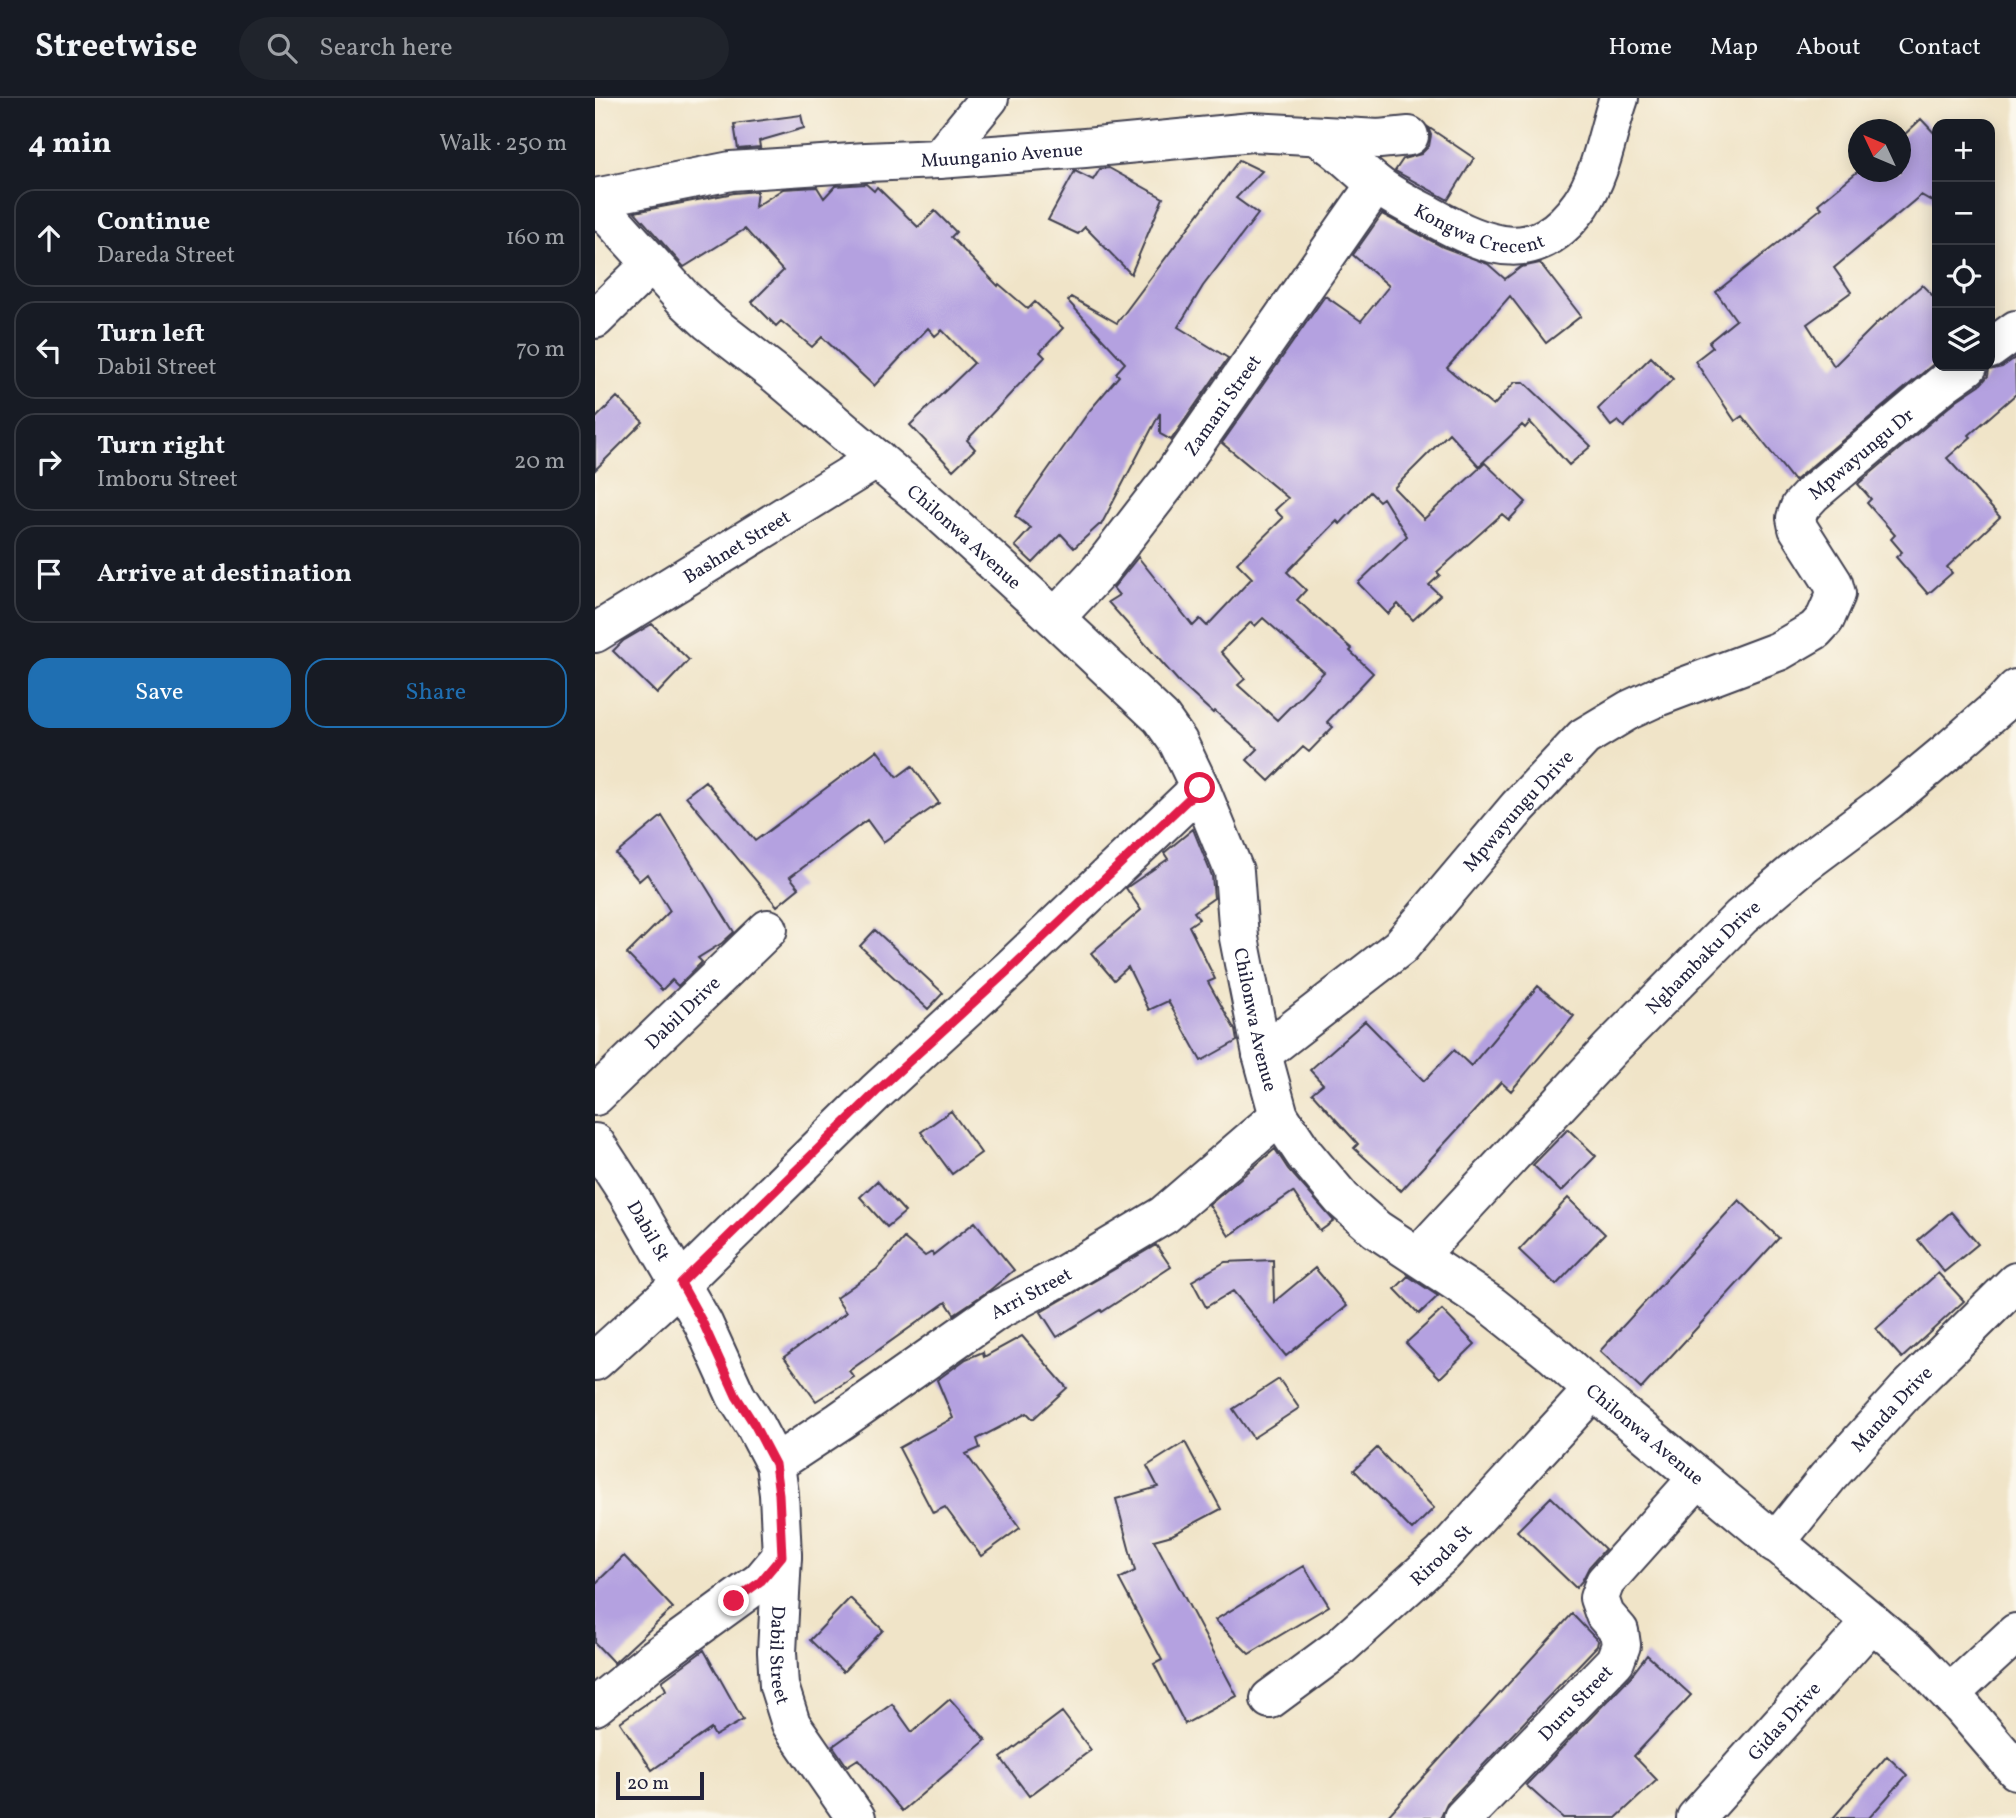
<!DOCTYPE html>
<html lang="en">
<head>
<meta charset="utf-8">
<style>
	:root { --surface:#171b24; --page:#20242c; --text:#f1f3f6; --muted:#9ea1a6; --line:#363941; --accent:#1f6fb2 }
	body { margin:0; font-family:Vollkorn,serif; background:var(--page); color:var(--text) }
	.controls { position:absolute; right:21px; top:21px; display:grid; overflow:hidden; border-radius:14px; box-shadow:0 4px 18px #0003 }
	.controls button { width:63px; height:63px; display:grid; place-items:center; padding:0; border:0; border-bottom:2px solid var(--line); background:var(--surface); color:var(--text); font:35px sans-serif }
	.compass { position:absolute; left:1253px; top:21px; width:63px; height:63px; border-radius:50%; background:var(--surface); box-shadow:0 4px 18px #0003; rotate:314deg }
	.scale { position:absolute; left:21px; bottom:18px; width:88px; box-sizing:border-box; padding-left:7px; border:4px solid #22223b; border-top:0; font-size:19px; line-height:24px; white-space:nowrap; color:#22223b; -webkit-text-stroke:5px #fbf7ec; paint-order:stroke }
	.stop { position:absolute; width:21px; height:21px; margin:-16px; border:5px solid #e11d48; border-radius:50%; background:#fff }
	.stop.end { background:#e11d48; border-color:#fff; box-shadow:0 2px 7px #0008 }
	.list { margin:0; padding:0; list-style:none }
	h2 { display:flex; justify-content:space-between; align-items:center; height:91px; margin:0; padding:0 28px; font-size:30px }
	h2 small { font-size:23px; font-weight:400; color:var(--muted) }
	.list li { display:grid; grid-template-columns:46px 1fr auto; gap:21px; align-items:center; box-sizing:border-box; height:98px; margin:0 14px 14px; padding:0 14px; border:2px solid var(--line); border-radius:21px }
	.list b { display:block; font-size:26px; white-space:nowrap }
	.list p { margin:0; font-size:23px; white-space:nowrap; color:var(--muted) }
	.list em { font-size:23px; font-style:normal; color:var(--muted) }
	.actions { display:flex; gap:14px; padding:21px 28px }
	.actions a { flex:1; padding:16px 0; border:2px solid var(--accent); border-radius:21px; text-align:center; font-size:24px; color:var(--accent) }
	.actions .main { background:var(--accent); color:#fff }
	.icon { flex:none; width:38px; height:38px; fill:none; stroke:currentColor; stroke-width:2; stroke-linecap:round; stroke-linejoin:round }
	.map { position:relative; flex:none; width:1421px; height:1720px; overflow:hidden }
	header { display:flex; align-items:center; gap:42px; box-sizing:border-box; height:98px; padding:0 35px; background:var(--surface); border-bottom:2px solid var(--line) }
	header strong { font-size:33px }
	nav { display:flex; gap:38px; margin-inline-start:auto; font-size:24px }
	.search { width:490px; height:63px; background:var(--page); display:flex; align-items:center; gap:18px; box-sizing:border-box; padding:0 24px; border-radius:38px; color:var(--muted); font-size:26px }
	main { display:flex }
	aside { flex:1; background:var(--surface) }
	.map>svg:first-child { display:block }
	.building { fill:#b4a1e0; fill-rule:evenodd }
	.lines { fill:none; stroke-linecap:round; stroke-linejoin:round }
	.minor-casing { stroke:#413f50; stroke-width:42 }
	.minor { stroke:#fff; stroke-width:38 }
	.route { stroke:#e11d48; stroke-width:9 }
	.labels { text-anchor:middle; stroke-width:5; stroke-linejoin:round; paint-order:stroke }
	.street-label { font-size:19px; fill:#22223b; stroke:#fbf7ec }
</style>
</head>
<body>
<header>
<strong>Streetwise</strong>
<div class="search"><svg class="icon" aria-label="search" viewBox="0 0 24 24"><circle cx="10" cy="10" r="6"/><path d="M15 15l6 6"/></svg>Search here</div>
<nav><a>Home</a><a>Map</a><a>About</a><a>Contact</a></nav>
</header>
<main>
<aside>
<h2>4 min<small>Walk · 250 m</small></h2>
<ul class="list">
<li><svg class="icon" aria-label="ahead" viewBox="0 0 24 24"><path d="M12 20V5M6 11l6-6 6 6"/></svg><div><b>Continue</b><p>Dareda Street</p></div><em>160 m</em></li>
<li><svg class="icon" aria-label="left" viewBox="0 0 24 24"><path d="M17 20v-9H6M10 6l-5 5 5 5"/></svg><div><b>Turn left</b><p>Dabil Street</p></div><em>70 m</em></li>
<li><svg class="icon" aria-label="right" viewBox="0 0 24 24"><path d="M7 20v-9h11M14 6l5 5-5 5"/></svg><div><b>Turn right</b><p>Imboru Street</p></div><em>20 m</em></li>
<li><svg class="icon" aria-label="arrive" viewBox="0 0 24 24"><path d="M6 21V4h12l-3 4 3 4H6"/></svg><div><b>Arrive at destination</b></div></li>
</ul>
<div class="actions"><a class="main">Save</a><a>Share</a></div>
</aside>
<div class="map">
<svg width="1421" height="1720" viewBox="0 0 1421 1720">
	<rect width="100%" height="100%" fill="#fbf7ec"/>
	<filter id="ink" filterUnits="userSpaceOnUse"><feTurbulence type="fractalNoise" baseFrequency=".0143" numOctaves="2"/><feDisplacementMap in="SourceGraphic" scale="14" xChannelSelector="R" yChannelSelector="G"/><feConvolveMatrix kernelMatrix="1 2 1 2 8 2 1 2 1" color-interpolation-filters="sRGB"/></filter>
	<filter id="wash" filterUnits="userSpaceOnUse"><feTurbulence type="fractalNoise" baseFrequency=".00686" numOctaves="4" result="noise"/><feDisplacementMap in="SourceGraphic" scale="28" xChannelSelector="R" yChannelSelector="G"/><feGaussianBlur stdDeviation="1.57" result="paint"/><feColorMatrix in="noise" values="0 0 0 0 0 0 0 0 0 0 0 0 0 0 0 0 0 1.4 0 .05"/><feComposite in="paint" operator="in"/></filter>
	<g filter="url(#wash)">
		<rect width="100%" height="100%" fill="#f0e4c8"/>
		<g id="blocks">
			<path class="building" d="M206,17L209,30L164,43L165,49L143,51L139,26Z
				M1326,21L1342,38V106L1326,97L1239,170L1256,194L1212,226L1239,268L1285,222L1286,223L1327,187L1342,202V263L1199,383L1147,318L1140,323L1100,263L1118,249L1114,244L1141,222L1121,194L1227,110L1223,106L1262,74H1306V40Z
				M833,29L879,60L853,102L800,73L808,61L826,56L834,48L836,37Z
				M644,62L667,73L641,100L663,116L608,188L583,229L633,260L576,342L565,336V315L506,427H504L479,450L466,436L438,465L420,448L436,430L420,418L495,312L524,278L521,275L530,265L473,203L476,199L522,225Z
				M514,70L568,100L536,176L490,129L483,136L453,122L480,73L498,82L505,71Z
				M271,86L279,93L282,89L323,129L340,113L361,134L356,139L403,188L404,186L433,211L440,204L468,230L445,254L450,259L372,342L380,351L358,372L315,327L379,265L347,232L340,238L333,230L279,288L227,239L217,249L186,223L181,228L157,204L188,173L150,131L89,169L40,114L139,95L162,93L160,109L188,91L222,89L229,100L240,88Z
				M787,116L848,149L893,166L910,181L926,169L945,165L986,218L951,245L915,198L852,270L898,308L920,284H929L996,348L974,367L935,324L930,330L927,327L884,368L854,335L799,390L829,421L890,365L931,404L914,422L907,416L842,474L845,477L834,487L845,497L818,522L803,506L793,516L763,485L812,438L788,400L784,403L775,394L745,426L742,423L692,474L711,492L702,502L757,551L755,553L778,575L732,624L738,629L714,654L708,649L674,683L652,662L663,651L620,613L618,615L585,585L513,504L524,497L518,490L543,459L598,528L605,521L612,528L657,480L642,465L688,420L680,412L693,400L627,345L730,198L766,223L794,188L758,157ZM668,520L729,574L682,622L643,587L650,581L626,554L656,524L660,528Z
				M1056,259L1078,281L1029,329L1023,323L1016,328L1003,311Z
				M1420,260L1421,296L1374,337L1376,339L1352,360L1405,419L1352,469L1357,475L1333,496L1301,459L1307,454L1296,441L1300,437L1272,405L1276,401L1263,386L1362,302L1386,286L1393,278L1394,272L1407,269Z
				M22,299L48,324L0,372V321Z
				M57,526L94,562L62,596L18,553L28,543Z
				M282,652L302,679L317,668L344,705L288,744L272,722L195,779L204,790L182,808L91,698L110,683L160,743Z
				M67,718L139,834L127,845L103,860L107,864L83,888L77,882L67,892L32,856L75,813L52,776L44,783L21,756Z
				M598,731L617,778L619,800L599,814L604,821L594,828L620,881L613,884L640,932L642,943L606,963L573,903L554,912L533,869L519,882L496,855L546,812L531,790L573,761L569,755Z
				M280,832L348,895L333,911L265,848Z
				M943,888L979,918L916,993L906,984L806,1093L759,1050L763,1046L717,995L728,986L715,972L770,923L829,983L859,952L876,968Z
				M356,1013L386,1055L357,1076L326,1034Z
				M973,1031L1001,1058L966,1094L938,1067Z
				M680,1051L693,1071L739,1123L725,1133L698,1094L634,1138L614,1107Z
				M282,1083L310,1114L292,1129L265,1099Z
				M973,1100L1010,1136L961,1187L924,1152Z
				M1144,1102L1184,1140L1046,1291L1005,1253Z
				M1356,1114L1383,1146L1349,1174L1323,1142Z
				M380,1124L419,1172L395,1192L359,1216L351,1204L254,1273L259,1279L221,1303L189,1259L251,1215L241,1200L282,1171L309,1140L330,1158L337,1154L338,1157Z
				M561,1147L576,1169L507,1214L506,1212L462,1239L446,1214Z
				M678,1162L679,1204L720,1170L752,1208L691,1258L638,1193L611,1209L597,1183L630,1164Z
				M1343,1175L1369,1203L1307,1260L1281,1231Z
				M813,1178L843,1198L824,1216L800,1191Z
				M847,1212L880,1246L845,1280L811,1245Z
				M427,1238L472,1290L438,1321L432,1315L382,1341L385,1350L371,1356L425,1430L386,1458L350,1409L338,1415L304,1350L358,1320L342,1282L371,1261L388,1254L389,1259Z
				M684,1281L704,1310L658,1340L638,1311Z
				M590,1344L626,1411L577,1437L559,1442L642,1598L590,1626L559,1566L567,1562L524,1481L540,1473L521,1401L563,1389L552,1368Z
				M782,1350L839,1410L817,1432L759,1372Z
				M956,1399L1010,1451L994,1469L987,1483L981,1490L922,1433Z
				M29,1458L78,1510L19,1565L0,1545V1486Z
				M709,1468L734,1508L654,1556L620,1522Z
				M255,1500L288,1532L248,1574L215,1542Z
				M977,1516L1003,1543L1002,1548L852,1705L845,1720H791Z
				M109,1552L148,1622L120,1638L116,1631L57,1672L25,1624L71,1592L67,1583Z
				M1052,1557L1096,1597L1039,1658L1062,1682L1021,1720H968L931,1687L1036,1578Z
				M355,1601L391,1642L307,1713L263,1661L252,1668L238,1648L297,1606L317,1634Z
				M467,1614L496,1652L434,1698L406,1660Z
				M1292,1658L1312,1677L1274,1720H1238Z"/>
		</g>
	</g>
	<g filter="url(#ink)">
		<use href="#blocks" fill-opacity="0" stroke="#413f50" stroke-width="2"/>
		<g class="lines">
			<defs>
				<g id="minor">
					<path id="s1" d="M722,38C745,52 760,69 780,85C797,99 817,108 836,118C894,150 941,169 986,106C1007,75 1012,34 1024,0"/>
					<path d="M344,61L394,0"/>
					<path id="s2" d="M0,100L136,73L271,64L344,61L490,50L657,34L784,41L814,38"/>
					<path id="s3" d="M0,103L87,199L114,224L182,277L344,414L460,520L566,620L583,644L605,690L639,773L644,840L667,956L684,1018L710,1057L747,1101L781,1131L896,1207L959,1257L998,1292L1320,1560L1367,1609L1421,1672"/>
					<path d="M0,221L56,166"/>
					<path d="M1395,251L1421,232"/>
					<path id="s4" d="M460,520L505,472L576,380L781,86"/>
					<path id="s5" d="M0,535L282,361"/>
					<path id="s6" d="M667,956L805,849L923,709L989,639L1034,612L1062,599L1184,553L1220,532L1230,521L1241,496L1238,485L1203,430L1201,420L1205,409L1217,396L1349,285L1373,268"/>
					<path id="s7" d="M0,998L173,831"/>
					<path id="s8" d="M0,1045L32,1094L108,1225L141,1298L159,1326L180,1366L184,1396L187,1458L182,1554L184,1588L196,1626L261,1720"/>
					<path id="s9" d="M823,1158L1015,951L1146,819L1210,765L1293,703L1358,649L1407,606L1421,591"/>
					<path d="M0,1263L86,1185L281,994L416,870L605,690"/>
					<path id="s10" d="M180,1366L245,1323L401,1213L467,1178L569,1117L684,1018"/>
					<path id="s11" d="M1180,1445L1233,1379L1311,1293L1421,1184"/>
					<path d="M1355,1596L1421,1535"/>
					<path id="s12" d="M675,1601L744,1550L848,1456L998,1292"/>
					<path d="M0,1608L56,1563L166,1483L187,1458"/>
					<path id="s13" d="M868,1720L1020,1563L1026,1547L1024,1533L1010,1517L1004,1500L1010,1484L1103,1380"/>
					<path id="s14" d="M1101,1720L1277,1524"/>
				</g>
			</defs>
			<use href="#minor" class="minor-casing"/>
			<use href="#minor" class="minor"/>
		</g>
	</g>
	<g class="lines" filter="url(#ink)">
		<path class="route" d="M139,1503L166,1483L187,1458L184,1396L180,1366L159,1326L141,1298L108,1225L86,1185L281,994L416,870L605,690"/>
	</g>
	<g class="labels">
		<g class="street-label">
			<text dy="7" stroke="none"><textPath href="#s2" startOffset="410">Muunganio Avenue</textPath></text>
			<text dy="7" stroke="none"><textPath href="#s1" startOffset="191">Kongwa Crecent</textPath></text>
			<text dy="7" stroke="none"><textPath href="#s4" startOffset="271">Zamani Street</textPath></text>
			<text dy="7" stroke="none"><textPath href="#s6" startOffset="931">Mpwayungu Dr</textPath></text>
			<text dy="7" stroke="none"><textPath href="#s3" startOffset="500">Chilonwa Avenue</textPath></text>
			<text dy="7" stroke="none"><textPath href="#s5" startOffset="166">Bashnet Street</textPath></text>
			<text dy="7" stroke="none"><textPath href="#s6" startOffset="355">Mpwayungu Drive</textPath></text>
			<text dy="7" stroke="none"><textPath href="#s9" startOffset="413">Nghambaku Drive</textPath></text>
			<text dy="7" stroke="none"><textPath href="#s7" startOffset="121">Dabil Drive</textPath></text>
			<text dy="7" stroke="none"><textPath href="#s3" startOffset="1088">Chilonwa Avenue</textPath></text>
			<text dy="7" stroke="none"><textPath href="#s8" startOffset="103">Dabil St</textPath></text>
			<text dy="7" stroke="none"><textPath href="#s10" startOffset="308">Arri Street</textPath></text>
			<text dy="7" stroke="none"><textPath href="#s11" startOffset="178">Manda Drive</textPath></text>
			<text dy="7" stroke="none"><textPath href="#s3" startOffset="1676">Chilonwa Avenue</textPath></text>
			<text dy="7" stroke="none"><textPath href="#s12" startOffset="224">Riroda St</textPath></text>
			<text dy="7" stroke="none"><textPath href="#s8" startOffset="560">Dabil Street</textPath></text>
			<text dy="7" stroke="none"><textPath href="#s13" startOffset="161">Duru Street</textPath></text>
			<text dy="7" stroke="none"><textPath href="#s14" startOffset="131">Gidas Drive</textPath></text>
		</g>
	</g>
</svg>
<div class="controls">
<button>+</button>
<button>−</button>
<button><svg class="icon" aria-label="locate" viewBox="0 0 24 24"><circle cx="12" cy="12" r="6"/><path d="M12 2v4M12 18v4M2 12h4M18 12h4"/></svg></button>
<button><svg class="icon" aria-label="layers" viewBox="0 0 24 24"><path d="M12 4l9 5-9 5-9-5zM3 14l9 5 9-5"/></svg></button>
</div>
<svg class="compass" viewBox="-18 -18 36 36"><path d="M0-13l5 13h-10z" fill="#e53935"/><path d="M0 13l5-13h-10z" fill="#9ea1a6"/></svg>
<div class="scale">20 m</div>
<div class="stop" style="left:605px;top:690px"></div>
<div class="stop end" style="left:139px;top:1503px"></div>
</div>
</main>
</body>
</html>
